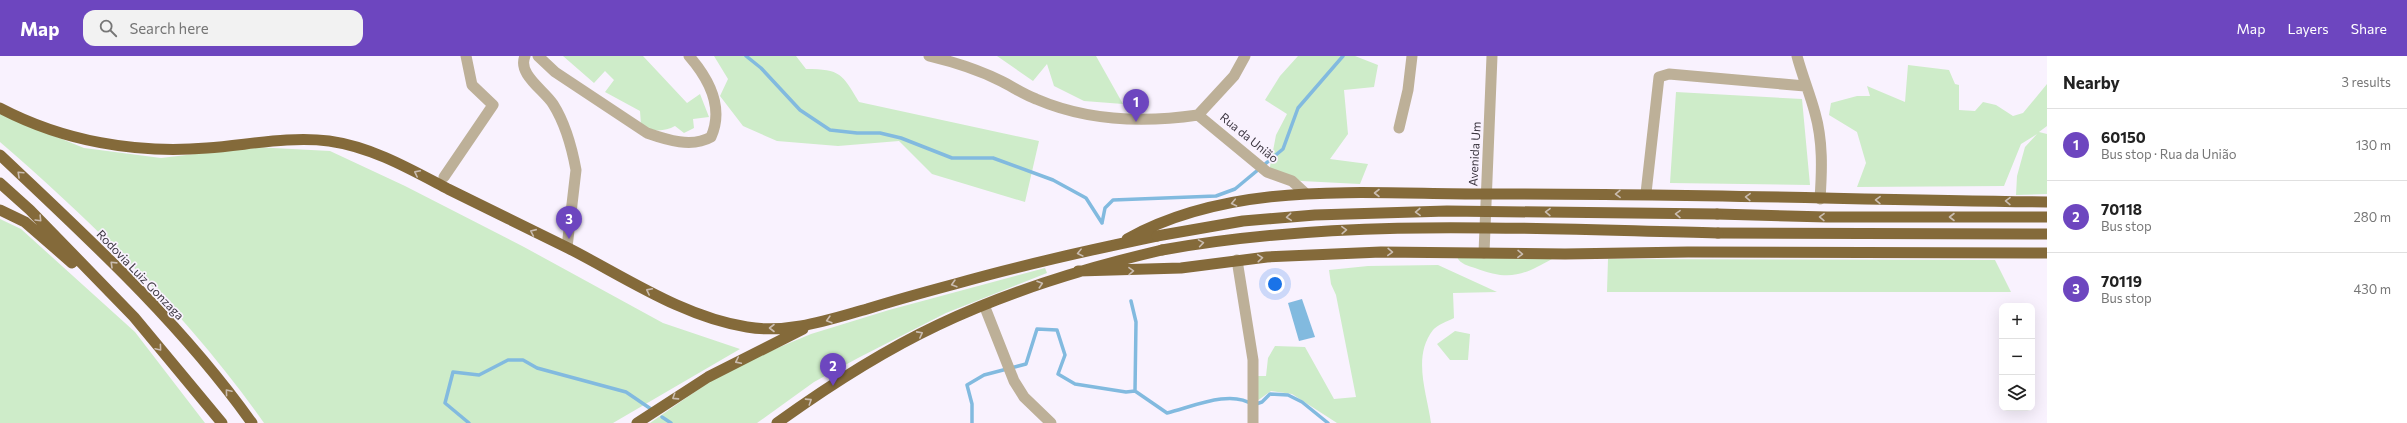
<!DOCTYPE html>
<html lang="en">
<head>
<meta charset="utf-8">
<style>
	:root { --surface:#fff; --page:#f2f2f2; --text:#222; --muted:#767676; --line:#e0e0e0; --accent:#6d46bf }
	body { margin:0; font-family:Commissioner,sans-serif; background:var(--page); color:var(--text) }
	.controls { position:absolute; right:12px; bottom:12px; display:grid; overflow:hidden; border-radius:8px; box-shadow:0 4px 16px #0002 }
	.controls button { width:36px; height:36px; display:grid; place-items:center; padding:0; border:0; border-bottom:1px solid var(--line); background:var(--surface); color:var(--text); font:20px sans-serif }
	.you { position:absolute; left:1275px; top:228px; width:14px; height:14px; margin:-10px; border:3px solid #fff; border-radius:50%; background:#1a73e8; box-shadow:0 0 0 6px #1a73e833 }
	.badge { display:grid; place-items:center; width:26px; height:26px; border-radius:50%; background:var(--accent); color:#fff; font-size:13px; font-weight:700 }
	.pin { position:absolute; translate:-50% -33px; filter:drop-shadow(0 1px 2px #0008) }
	.pin::after { content:''; position:absolute; top:21px; width:14px; height:12px; background:inherit; clip-path:polygon(0 0,100% 0,50% 100%) }
	.list { margin:0; padding:0; list-style:none }
	h2 { display:flex; justify-content:space-between; align-items:center; height:52px; margin:0; padding:0 16px; font-size:17px }
	h2 small { font-size:13px; font-weight:400; color:var(--muted) }
	.list li { display:grid; grid-template-columns:26px 1fr auto; gap:12px; align-items:center; box-sizing:border-box; height:72px; padding:0 16px; border-top:1px solid var(--line) }
	.list b { display:block; font-size:15px; white-space:nowrap }
	.list p { margin:0; font-size:13px; white-space:nowrap; color:var(--muted) }
	.list em { font-size:13px; font-style:normal; color:var(--muted) }
	.icon { flex:none; width:22px; height:22px; fill:none; stroke:currentColor; stroke-width:2; stroke-linecap:round; stroke-linejoin:round }
	.map { position:relative; flex:none; width:2047px; height:367px; overflow:hidden }
	header { display:flex; align-items:center; gap:24px; box-sizing:border-box; height:56px; padding:0 20px; background:var(--accent); color:#fff }
	header strong { font-size:19px }
	nav { display:flex; gap:22px; margin-inline-start:auto; font-size:14px }
	.search { width:280px; height:36px; background:var(--page); display:flex; align-items:center; gap:10px; box-sizing:border-box; padding:0 14px; border-radius:12px; color:var(--muted); font-size:15px }
	main { display:flex }
	aside { flex:1; background:var(--surface) }
	.map>svg:first-child { display:block }
	.green { fill:#ceecc9 }
	.water { fill:#82badf }
	.lines { fill:none; stroke-linecap:round; stroke-linejoin:round }
	.stream { stroke:#82badf; stroke-width:3.5 }
	.minor { stroke:#bdb098; stroke-width:11 }
	.tertiary { stroke:#bdb098; stroke-width:11 }
	.trunk { stroke:#846a3a; stroke-width:11 }
	.trunk-bridge { stroke:#846a3a; stroke-width:11 }
	.oneway { stroke:#cabcb0 }
	.labels { text-anchor:middle; stroke-width:3.5; stroke-linejoin:round; paint-order:stroke }
	.street-label { font-size:12px; fill:#3d3742; stroke:#f9f2fe }
</style>
</head>
<body>
<header>
<strong>Map</strong>
<div class="search"><svg class="icon" aria-label="search" viewBox="0 0 24 24"><circle cx="10" cy="10" r="6"/><path d="M15 15l6 6"/></svg>Search here</div>
<nav><a>Map</a><a>Layers</a><a>Share</a></nav>
</header>
<main>
<div class="map">
<svg width="2047" height="367" viewBox="0 0 2047 367">
	<rect width="100%" height="100%" fill="#f9f2fe"/>
	<path class="green" d="M563,0H643L687,47L700,38L709,61L693,63L694,72L684,77L675,70C664,76 651,76 641,69L640,55L605,36L614,24L605,15L594,27Z
		M714,0H796L806,13C841,13 842,18 859,46L1039,85L1025,146L932,118L899,85L838,90L777,85L743,70L720,40L728,23Z
		M997,0H1096L1123,48L1084,45L1054,30L1047,8L1033,25Z
		M1298,0H1355L1378,9L1374,31L1344,34L1348,78L1330,103L1368,108L1360,128L1301,125L1269,116L1276,79L1287,58L1265,44L1280,20Z
		M1908,9L1949,14L1955,28L1959,29V54L1975,55L1983,46L1996,49L2013,60L2023,57L2047,28V70L2039,76L2047,78V138L2016,139L2017,120L2025,91L2037,78L2021,88L2004,130L1857,131L1866,107L1857,76L1829,59L1831,47L1857,40H1870L1867,30L1905,46Z
		M1676,36L1802,43L1810,129L1670,127Z
		M0,58L84,92L161,102L254,91L330,95L405,130L524,191L663,267L740,293L613,367H264C191,263 96,169 0,86Z
		M0,163L21,173L135,276L205,367H0Z
		M1457,201L1552,203C1522,220 1509,225 1475,212C1469,210 1460,208 1457,201Z
		M1608,203L1995,204L2011,236H1607Z
		M1438,209L1497,236L1453,237L1454,262C1448,265 1437,269 1433,274C1412,301 1427,337 1431,367H1337L1292,338L1271,335L1257,345L1258,320H1266L1268,302L1275,290L1305,291L1334,343L1356,341L1336,239L1331,228L1329,214L1368,210Z
		M1045,212L1047,217L946,257L858,302L814,326L757,367H650L709,326L756,301L811,278L889,254Z
		M1455,275L1470,278L1468,304H1450L1437,288Z"/>
	<path class="water" d="M1302,243L1315,281L1299,285L1288,247Z"/>
	<g class="lines">
		<path class="stream" d="M746,0L761,12L800,54L830,74L857,77H880L901,82L952,102H993L1053,124L1086,142L1102,167
			M1102,167L1105,152L1113,144L1216,140L1235,133L1283,93L1298,52L1343,0
			M1131,245L1136,266L1135,335
			M1135,335L1167,357C1192,351 1231,333 1253,349L1262,346L1270,338L1288,339L1302,346L1328,367
			M662,361L671,367
			M469,367L445,347L453,316L479,319L508,304H523L537,312L626,336L651,353
			M972,367V348L967,329L984,319L1026,308L1037,273L1057,274L1065,299L1058,318L1075,328L1126,336L1135,335"/>
		<path class="minor" d="M525,0C517,18 544,34 553,48C565,67 572,92 576,114L567,191
			M538,0L555,16L647,77C667,84 692,92 711,81C724,52 709,23 689,0
			M929,0C954,6 977,13 1001,25C1013,31 1023,38 1036,43C1087,65 1143,67 1198,59L1234,20L1245,0
			M1797,0C1802,19 1810,38 1815,57C1823,85 1822,114 1820,143
			M1198,59L1267,116L1292,125L1305,137
			M1399,72L1408,34L1412,0
			M444,121L493,49L472,29L466,0
			M1646,137L1659,21L1669,18L1805,30
			M1237,204L1253,304V367
			M984,249L1014,325L1024,341L1051,367"/>
		<path class="tertiary" d="M1484,197L1492,0"/>
		<path class="trunk" d="M0,52C63,85 136,98 207,92C248,89 289,80 329,85C372,91 410,113 448,133C488,153 528,172 568,192C625,221 683,261 747,271C788,278 828,264 867,253C896,244 925,236 955,228C1021,209 1090,194 1157,180
			M0,99C89,183 181,267 252,367
			M0,127L30,154L134,261L222,367
			M0,154L25,166L72,207
			M1717,158L1827,161H2047
			M1718,177L2047,178
			M1127,183C1237,122 1371,139 1493,138C1677,137 1862,144 2047,146
			M1078,215L1181,212L1267,201L1381,196L1565,198L1688,196L2047,197
			M637,367L708,321L803,273
			M777,367C827,331 881,296 938,269C1009,235 1085,212 1162,194"/>
		<path class="trunk-bridge" d="M1157,180L1243,165L1315,159L1447,155L1717,158
			M1162,194C1346,161 1533,173 1718,177"/>
	</g>
	<defs><path id="oneway-chevron" d="M-2-3.5L2.5 0L-2 3.5" fill="none" stroke-width="1.6" stroke-linecap="round" stroke-linejoin="round"/></defs>
	<g class="oneway">
		<use href="#oneway-chevron" transform="translate(417 117) rotate(-153)"/>
		<use href="#oneway-chevron" transform="translate(20 118) rotate(-137)"/>
		<use href="#oneway-chevron" transform="translate(1377 137) rotate(-180)"/>
		<use href="#oneway-chevron" transform="translate(1618 138) rotate(179)"/>
		<use href="#oneway-chevron" transform="translate(1748 141) rotate(-178)"/>
		<use href="#oneway-chevron" transform="translate(1878 144) rotate(-179)"/>
		<use href="#oneway-chevron" transform="translate(2008 145) rotate(-179)"/>
		<use href="#oneway-chevron" transform="translate(1234 147) rotate(168)"/>
		<use href="#oneway-chevron" transform="translate(1418 156) rotate(178)"/>
		<use href="#oneway-chevron" transform="translate(1548 156) rotate(-179)"/>
		<use href="#oneway-chevron" transform="translate(1678 158) rotate(-179)"/>
		<use href="#oneway-chevron" transform="translate(1289 161) rotate(175)"/>
		<use href="#oneway-chevron" transform="translate(1822 161) rotate(-179)"/>
		<use href="#oneway-chevron" transform="translate(1952 161) rotate(180)"/>
		<use href="#oneway-chevron" transform="translate(39 163) rotate(46)"/>
		<use href="#oneway-chevron" transform="translate(1344 174) rotate(-2)"/>
		<use href="#oneway-chevron" transform="translate(533 176) rotate(-156)"/>
		<use href="#oneway-chevron" transform="translate(1201 187) rotate(-9)"/>
		<use href="#oneway-chevron" transform="translate(1390 196) rotate(2)"/>
		<use href="#oneway-chevron" transform="translate(1080 197) rotate(166)"/>
		<use href="#oneway-chevron" transform="translate(1520 198) rotate(1)"/>
		<use href="#oneway-chevron" transform="translate(1260 202) rotate(-5)"/>
		<use href="#oneway-chevron" transform="translate(113 208) rotate(-136)"/>
		<use href="#oneway-chevron" transform="translate(1131 215) rotate(-1)"/>
		<use href="#oneway-chevron" transform="translate(954 228) rotate(164)"/>
		<use href="#oneway-chevron" transform="translate(1040 228) rotate(-18)"/>
		<use href="#oneway-chevron" transform="translate(649 235) rotate(-153)"/>
		<use href="#oneway-chevron" transform="translate(829 264) rotate(164)"/>
		<use href="#oneway-chevron" transform="translate(772 272) rotate(-180)"/>
		<use href="#oneway-chevron" transform="translate(920 278) rotate(-28)"/>
		<use href="#oneway-chevron" transform="translate(159 292) rotate(50)"/>
		<use href="#oneway-chevron" transform="translate(738 305) rotate(154)"/>
		<use href="#oneway-chevron" transform="translate(228 336) rotate(-130)"/>
		<use href="#oneway-chevron" transform="translate(675 341) rotate(147)"/>
		<use href="#oneway-chevron" transform="translate(809 345) rotate(-33)"/>
	</g>
	<g class="labels">
		<g class="street-label">
			<text transform="translate(1249 82) rotate(39)" y="4">Rua da União</text>
			<text transform="translate(1475 98) rotate(-87)" y="4">Avenida Um</text>
			<text transform="translate(140 219) rotate(46)" y="4">Rodovia Luiz Gonzaga</text>
		</g>
	</g>
</svg>
<div class="controls">
<button>+</button>
<button>−</button>
<button><svg class="icon" aria-label="layers" viewBox="0 0 24 24"><path d="M12 4l9 5-9 5-9-5zM3 14l9 5 9-5"/></svg></button>
</div>
<div class="you"></div>
<div class="pin badge" style="left:1136px;top:66px">1</div>
<div class="pin badge" style="left:833px;top:330px">2</div>
<div class="pin badge" style="left:569px;top:183px">3</div>
</div>
<aside>
<h2>Nearby<small>3 results</small></h2>
<ul class="list">
<li><span class="badge">1</span><div><b>60150</b><p>Bus stop · Rua da União</p></div><em>130 m</em></li>
<li><span class="badge">2</span><div><b>70118</b><p>Bus stop</p></div><em>280 m</em></li>
<li><span class="badge">3</span><div><b>70119</b><p>Bus stop</p></div><em>430 m</em></li>
</ul>
</aside>
</main>
</body>
</html>
